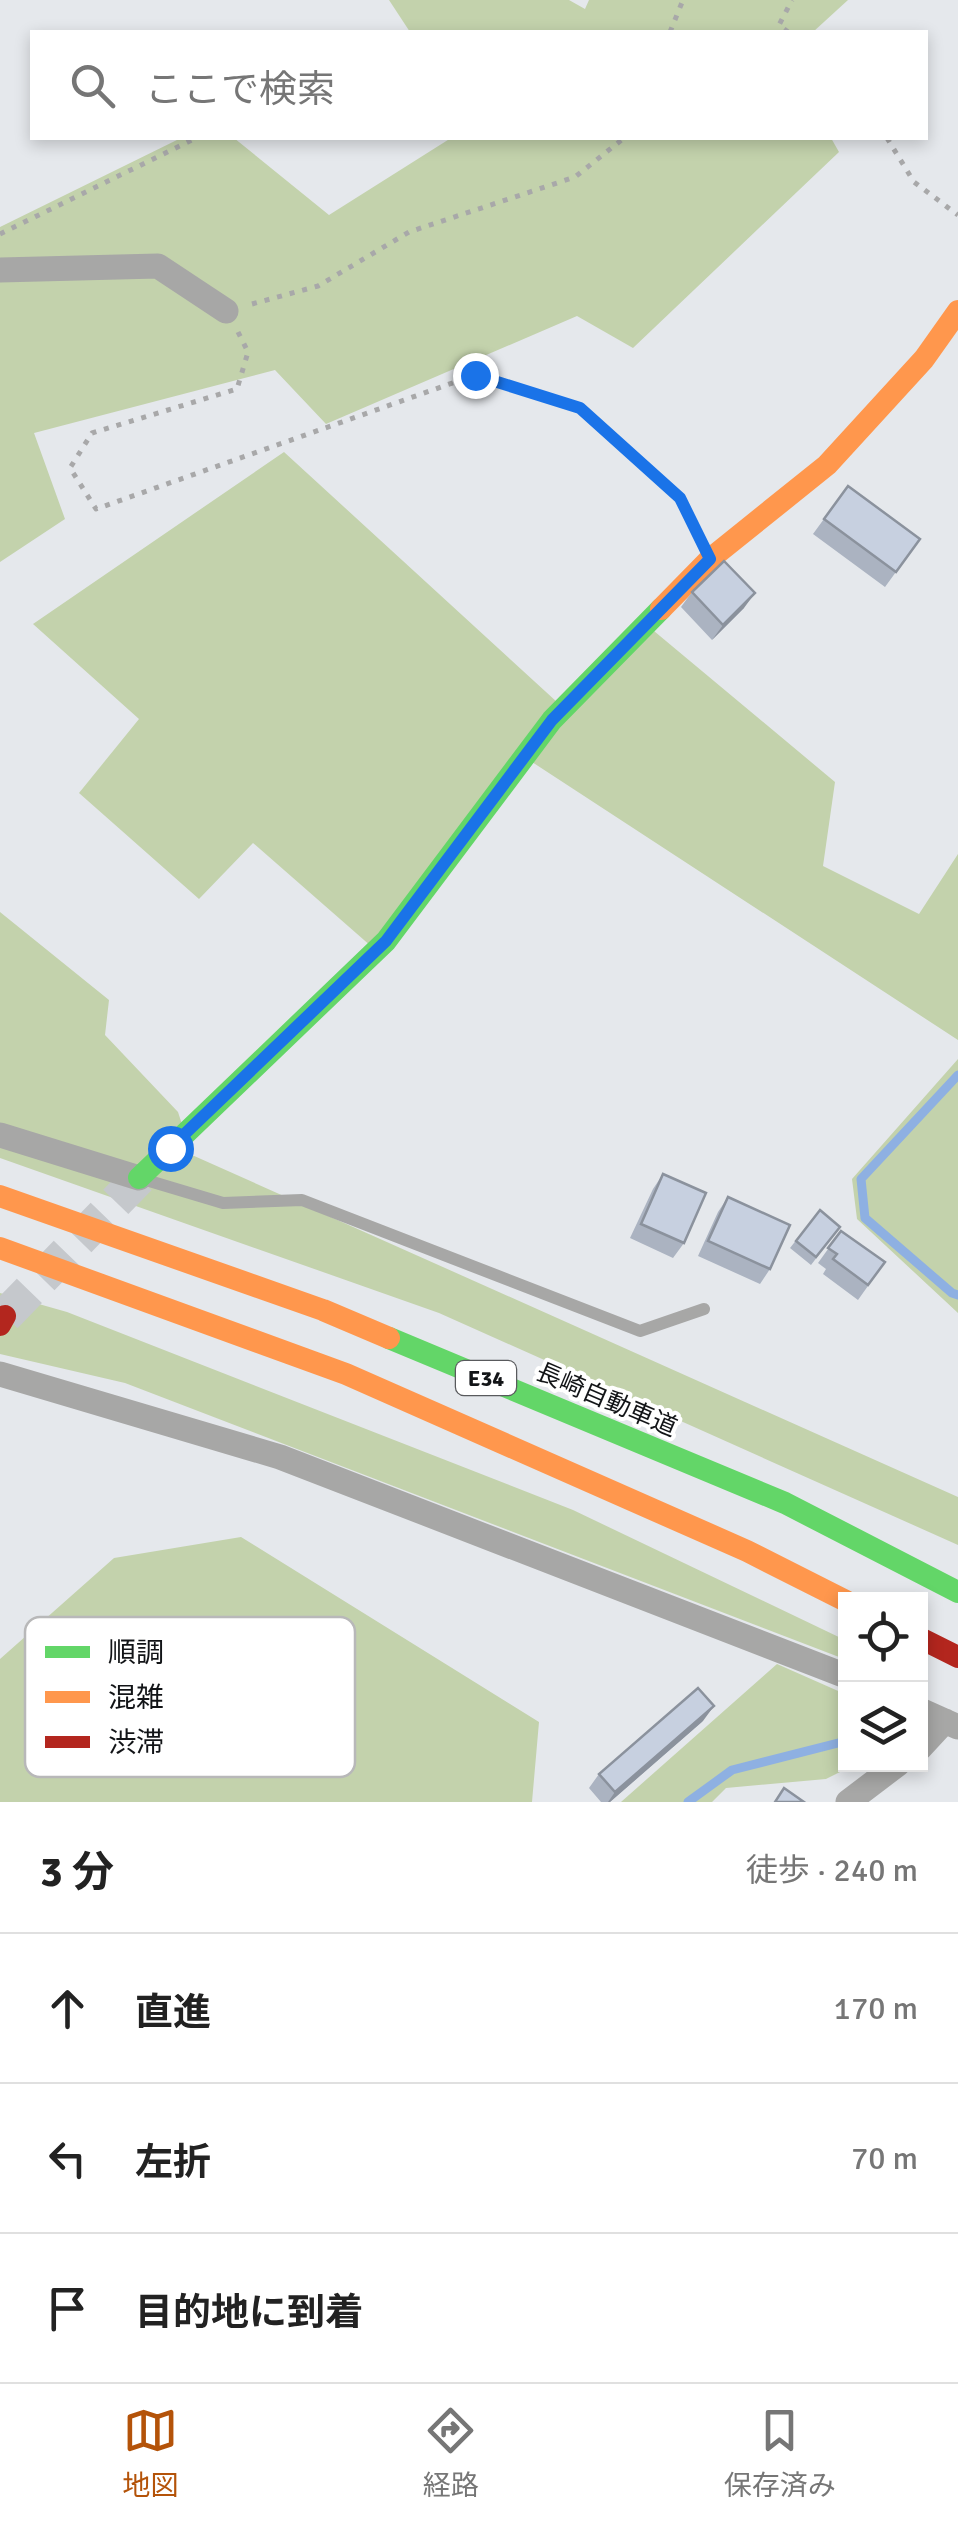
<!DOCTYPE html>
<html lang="ja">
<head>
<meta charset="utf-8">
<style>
	:root { --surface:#fff; --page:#f2f2f2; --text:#222; --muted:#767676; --line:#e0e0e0; --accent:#b45309 }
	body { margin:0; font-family:Signika,"Noto Sans JP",sans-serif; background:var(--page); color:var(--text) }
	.controls { position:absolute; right:30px; bottom:30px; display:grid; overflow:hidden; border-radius:0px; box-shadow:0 5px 15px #0003 }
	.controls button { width:90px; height:90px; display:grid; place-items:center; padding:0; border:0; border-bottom:2px solid var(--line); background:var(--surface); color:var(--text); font:50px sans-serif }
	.stop { position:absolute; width:30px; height:30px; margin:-22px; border:8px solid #1a73e8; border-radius:50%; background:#fff }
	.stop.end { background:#1a73e8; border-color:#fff; box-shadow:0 2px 10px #0008 }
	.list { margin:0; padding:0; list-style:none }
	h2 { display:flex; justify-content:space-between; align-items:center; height:130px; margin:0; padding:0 40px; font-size:42px }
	h2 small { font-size:32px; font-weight:400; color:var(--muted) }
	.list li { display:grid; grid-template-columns:65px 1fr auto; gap:30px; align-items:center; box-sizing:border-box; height:150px; padding:0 40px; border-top:2px solid var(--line) }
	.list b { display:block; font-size:38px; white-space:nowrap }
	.list em { font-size:32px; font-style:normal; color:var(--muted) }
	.icon { flex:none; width:55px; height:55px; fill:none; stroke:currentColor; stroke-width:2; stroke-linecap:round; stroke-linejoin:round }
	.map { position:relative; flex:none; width:958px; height:1802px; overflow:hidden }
	.search { position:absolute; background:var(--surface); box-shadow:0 5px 15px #0003; left:30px; right:30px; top:30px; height:110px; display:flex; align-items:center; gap:25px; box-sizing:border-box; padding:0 35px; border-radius:0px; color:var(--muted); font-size:38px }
	.sheet { height:580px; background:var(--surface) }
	nav { display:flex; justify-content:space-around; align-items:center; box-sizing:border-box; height:140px; border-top:2px solid var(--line); background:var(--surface); font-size:28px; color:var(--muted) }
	nav a { display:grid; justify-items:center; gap:5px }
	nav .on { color:var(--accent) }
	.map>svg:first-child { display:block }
	.green { fill:#c3d2ac }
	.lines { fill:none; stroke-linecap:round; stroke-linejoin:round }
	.stream { stroke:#8eb0e2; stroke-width:9 }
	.secondary-tunnel { stroke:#c5c8cc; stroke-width:35; stroke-dasharray:35 18; stroke-linecap:butt }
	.path { stroke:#a8a8a9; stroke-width:5; stroke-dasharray:5 8; stroke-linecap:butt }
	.lane { stroke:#a7a7a6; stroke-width:12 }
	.street { stroke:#a7a7a6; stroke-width:25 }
	.fast { stroke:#63d668; stroke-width:22 }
	.slow { stroke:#ff974d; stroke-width:22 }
	.jam { stroke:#b3261e; stroke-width:22 }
	.wall { fill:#abb3c1 }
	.shaded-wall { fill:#8b929d }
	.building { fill:#c7d0e0; stroke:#8b929d; stroke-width:2.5 }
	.route { stroke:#1a73e8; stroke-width:12 }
	.labels { text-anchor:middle; stroke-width:8; stroke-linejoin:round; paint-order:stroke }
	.shield { fill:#fff; stroke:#595a5d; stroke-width:2.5 }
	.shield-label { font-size:22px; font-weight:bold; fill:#121417 }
	.street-label { font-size:25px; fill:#121417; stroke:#fff }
	.key { fill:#fff; stroke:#b8b8b9; stroke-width:2.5 }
	.key-label { font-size:28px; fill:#121417 }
</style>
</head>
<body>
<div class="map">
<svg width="958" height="1802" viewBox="0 0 958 1802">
	<rect width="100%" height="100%" fill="#e5e8ec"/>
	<path class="green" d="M389,0H569L585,9L589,0H848L813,32H410Z
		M181,138H234L329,215L451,138H831L839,152L633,348L577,316L326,424L275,370L34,433L65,519L0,562V227Z
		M284,452L569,713L654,631L835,782L823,866L919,914L958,854V1040L532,762L372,947L253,843L199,899L79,793L139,719L33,624Z
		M0,912L109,1000L105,1035L178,1112L192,1155L958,1497V1545L439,1313L0,1158Z
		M958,1059V1313L857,1219L852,1179Z
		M0,1293L67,1312L573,1510L845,1640V1657H839L125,1383L0,1354Z
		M241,1537L539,1722L532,1802H0V1659L114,1558Z
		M777,1664L845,1694L846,1764L854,1765L826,1779L726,1788L712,1802H621Z"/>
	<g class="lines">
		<path class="stream" d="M958,1075L861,1179L865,1218L952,1293L958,1295
			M688,1802L732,1770L846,1741"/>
		<path class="secondary-tunnel" d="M5,1316L139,1178"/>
		<path class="path" d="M670,32L683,0
			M788,32L779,25L792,0
			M887,138L914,182L958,215
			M0,234L196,138
			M252,304L318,286L409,232L575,177L624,138
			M238,332L248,352L237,389L92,433L70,468L96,509L475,375L580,408L680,497L696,529"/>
		<path class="lane" d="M146,1180L223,1203L302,1200L640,1331L704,1309"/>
		<path class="street" d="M0,270L158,266L226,311
			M0,1135L139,1178
			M0,1374L280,1457L846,1676
			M920,1710L958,1727
			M920,1748L945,1721
			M848,1802L898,1764"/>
		<path class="fast" d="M139,1178L386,941L552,720L661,609
			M389,1338L785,1503L958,1592"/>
		<path class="slow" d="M661,609L710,559L827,465L924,359L958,311
			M0,1196L323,1310L389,1338
			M0,1248L346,1374L747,1551L846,1601"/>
		<path class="jam" d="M0,1325L5,1316
			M920,1638L958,1657"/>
	</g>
	<path class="wall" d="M848,486L920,539L885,587L813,534Z
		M692,592L744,608L712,640L681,607Z
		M663,1174L684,1243L673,1258L630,1238L653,1189Z
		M728,1197L770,1269L760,1284L698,1256L718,1212Z
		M820,1210L840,1227L811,1265L790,1248Z
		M841,1231L885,1262L858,1300L823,1274L826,1269L818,1263Z
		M703,1721L610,1802H601L589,1788L599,1774Z"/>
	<path class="shaded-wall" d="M755,593L744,608L712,640L723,625Z
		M714,1706L703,1721L610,1802H608L615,1792Z"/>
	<path class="building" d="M848,486L920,539L896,572L824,519Z
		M724,561L755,593L723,625L692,592Z
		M663,1174L706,1193L684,1243L641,1224Z
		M728,1197L790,1225L770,1269L708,1241Z
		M820,1210L840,1227L816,1257L796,1241Z
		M841,1231L885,1262L868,1285L833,1259L837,1254L828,1248Z
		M698,1688L714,1706L615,1792L599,1774Z
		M784,1788L804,1802H775Z"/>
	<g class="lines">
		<path class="route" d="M170,1148L386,941L552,720L710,559L680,498L580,408L475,375"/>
	</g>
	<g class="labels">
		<rect class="shield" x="456" y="1361" width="60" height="34" rx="8"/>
		<g class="shield-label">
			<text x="486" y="1386">E34</text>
		</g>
		<g class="street-label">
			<text transform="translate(607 1399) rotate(23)" y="9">長崎自動車道</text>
		</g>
	</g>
	<rect x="25" y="1617" width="330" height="160" rx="15" class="key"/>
	<rect x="45" y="1646" width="45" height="12" fill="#63d668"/>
	<rect x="45" y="1691" width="45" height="12" fill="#ff974d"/>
	<rect x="45" y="1736" width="45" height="12" fill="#b3261e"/>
	<g class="key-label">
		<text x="108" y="1662">順調</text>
		<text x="108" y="1707">混雑</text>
		<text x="108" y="1752">渋滞</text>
	</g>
</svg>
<div class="controls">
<button><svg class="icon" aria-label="locate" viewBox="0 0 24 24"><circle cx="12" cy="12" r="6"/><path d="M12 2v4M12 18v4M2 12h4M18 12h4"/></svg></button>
<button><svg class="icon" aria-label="layers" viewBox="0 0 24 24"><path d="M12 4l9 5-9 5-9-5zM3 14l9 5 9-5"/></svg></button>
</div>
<div class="stop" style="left:170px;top:1148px"></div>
<div class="stop end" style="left:475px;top:375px"></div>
<div class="search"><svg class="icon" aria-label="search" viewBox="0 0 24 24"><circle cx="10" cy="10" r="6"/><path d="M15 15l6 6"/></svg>ここで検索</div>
</div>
<section class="sheet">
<h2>3 分<small>徒歩 · 240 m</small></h2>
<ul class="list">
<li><svg class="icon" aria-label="ahead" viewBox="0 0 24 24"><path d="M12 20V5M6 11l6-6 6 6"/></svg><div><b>直進</b></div><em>170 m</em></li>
<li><svg class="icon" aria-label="left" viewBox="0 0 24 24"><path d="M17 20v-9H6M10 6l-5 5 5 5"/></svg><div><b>左折</b></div><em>70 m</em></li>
<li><svg class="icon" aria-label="arrive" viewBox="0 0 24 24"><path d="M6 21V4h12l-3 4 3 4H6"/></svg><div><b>目的地に到着</b></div></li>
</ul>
</section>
<nav>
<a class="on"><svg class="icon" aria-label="map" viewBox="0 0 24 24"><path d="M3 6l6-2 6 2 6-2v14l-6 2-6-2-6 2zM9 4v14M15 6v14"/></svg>地図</a>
<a><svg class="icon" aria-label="directions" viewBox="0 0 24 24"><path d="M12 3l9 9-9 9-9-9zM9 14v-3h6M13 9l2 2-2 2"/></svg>経路</a>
<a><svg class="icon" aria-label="saved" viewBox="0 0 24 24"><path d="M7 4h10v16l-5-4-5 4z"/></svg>保存済み</a>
</nav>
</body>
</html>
